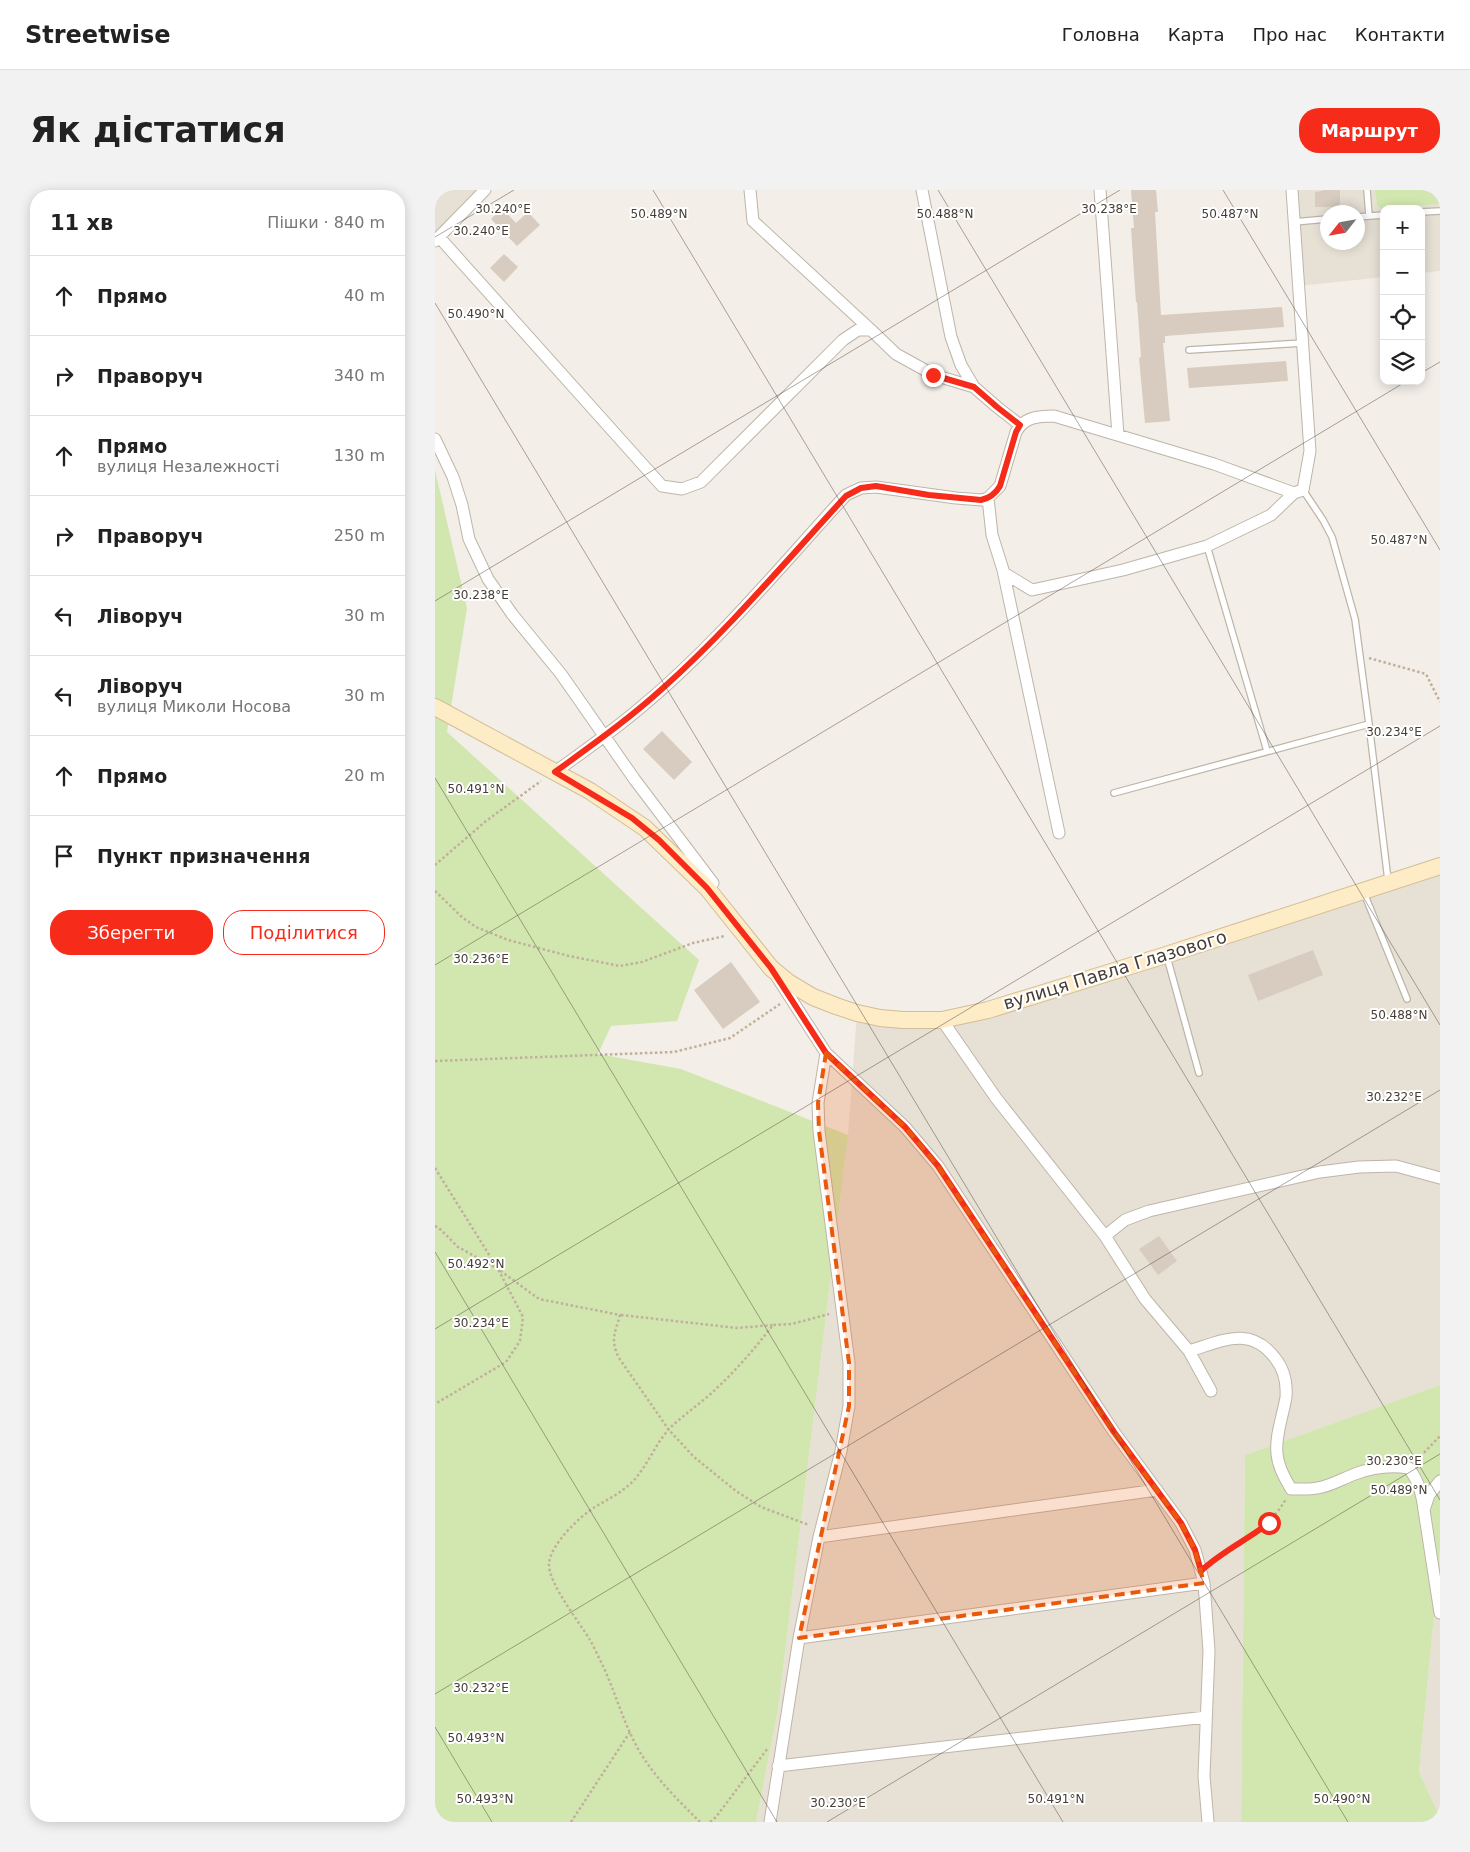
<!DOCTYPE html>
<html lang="uk">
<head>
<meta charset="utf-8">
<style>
	:root { --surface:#fff; --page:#f2f2f2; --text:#222; --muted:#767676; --line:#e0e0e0; --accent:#f62b1a }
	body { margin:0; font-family:"DejaVu Sans",sans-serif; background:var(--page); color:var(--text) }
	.controls { position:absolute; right:15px; top:15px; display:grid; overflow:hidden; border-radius:10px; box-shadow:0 2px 12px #0003 }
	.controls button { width:45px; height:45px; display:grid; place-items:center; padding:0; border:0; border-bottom:1px solid var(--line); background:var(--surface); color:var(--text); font:25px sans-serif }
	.compass { position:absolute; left:885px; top:15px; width:45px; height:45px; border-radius:50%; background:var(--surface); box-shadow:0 2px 12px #0003; rotate:239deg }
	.stop { position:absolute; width:15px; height:15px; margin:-11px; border:4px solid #f62b1a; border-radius:50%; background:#fff }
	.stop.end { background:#f62b1a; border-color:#fff; box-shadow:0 1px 5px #0008 }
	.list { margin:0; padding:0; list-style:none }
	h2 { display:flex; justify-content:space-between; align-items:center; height:65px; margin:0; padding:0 20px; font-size:21px }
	h2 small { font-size:16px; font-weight:400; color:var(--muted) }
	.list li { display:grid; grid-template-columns:32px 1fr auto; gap:15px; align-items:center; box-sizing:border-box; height:80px; padding:0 20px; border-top:1px solid var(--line) }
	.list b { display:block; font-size:19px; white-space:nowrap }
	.list p { margin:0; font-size:16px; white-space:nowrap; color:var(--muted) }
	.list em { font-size:16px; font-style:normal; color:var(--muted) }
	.actions { display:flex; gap:10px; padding:15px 20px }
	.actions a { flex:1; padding:11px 0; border:1px solid var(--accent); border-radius:20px; text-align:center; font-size:18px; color:var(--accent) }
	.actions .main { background:var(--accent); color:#fff }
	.icon { flex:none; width:28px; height:28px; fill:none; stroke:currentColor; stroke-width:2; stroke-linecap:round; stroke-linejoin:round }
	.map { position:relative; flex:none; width:1005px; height:1632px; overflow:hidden; border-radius:20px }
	header { display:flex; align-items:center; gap:30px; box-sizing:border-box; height:70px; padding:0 25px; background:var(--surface); border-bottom:1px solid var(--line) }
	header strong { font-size:24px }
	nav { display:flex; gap:28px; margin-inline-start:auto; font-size:18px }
	.intro { display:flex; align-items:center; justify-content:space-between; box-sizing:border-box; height:120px; padding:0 30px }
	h1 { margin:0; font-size:35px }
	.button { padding:12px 22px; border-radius:20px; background:var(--accent); color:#fff; font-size:18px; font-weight:700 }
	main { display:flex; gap:30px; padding:0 30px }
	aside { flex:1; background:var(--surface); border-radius:20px; box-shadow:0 2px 12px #0003 }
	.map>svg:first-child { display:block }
	.residential { fill:#e7e0d5; fill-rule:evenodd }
	.green { fill:#d2e7b0 }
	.building { fill:#d7ccbf }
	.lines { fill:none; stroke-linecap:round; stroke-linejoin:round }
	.lane-casing { stroke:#beb5a9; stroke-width:8 }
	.street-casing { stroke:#beb5a9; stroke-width:13 }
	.secondary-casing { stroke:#d2be97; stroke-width:18 }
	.path { stroke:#c0b09b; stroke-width:2.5; stroke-dasharray:2.5 2.5; stroke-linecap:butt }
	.lane { stroke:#fff; stroke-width:5.5 }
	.street { stroke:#fff; stroke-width:11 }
	.secondary { stroke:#feecc6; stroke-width:16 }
	.route { stroke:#f62b1a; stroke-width:6 }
	.marked { fill:#e8590c; fill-opacity:0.2; stroke:#e8590c; stroke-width:4; stroke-dasharray:10 6; stroke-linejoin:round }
	.ticks { fill:none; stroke:#463e36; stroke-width:1; stroke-opacity:0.45 }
	.labels { text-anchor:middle; stroke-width:4; stroke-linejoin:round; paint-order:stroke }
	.street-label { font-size:18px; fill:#463e36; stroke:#fff }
	.ticks-label { font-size:12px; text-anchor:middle; fill:#463e36; stroke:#fff; stroke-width:4; stroke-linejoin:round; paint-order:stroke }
</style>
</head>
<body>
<header>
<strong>Streetwise</strong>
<nav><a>Головна</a><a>Карта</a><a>Про нас</a><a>Контакти</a></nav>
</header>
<div class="intro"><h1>Як дістатися</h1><a class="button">Маршрут</a></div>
<main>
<aside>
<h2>11 хв<small>Пішки · 840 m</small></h2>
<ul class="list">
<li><svg class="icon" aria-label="ahead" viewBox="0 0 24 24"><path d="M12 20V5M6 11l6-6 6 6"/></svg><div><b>Прямо</b></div><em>40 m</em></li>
<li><svg class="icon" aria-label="right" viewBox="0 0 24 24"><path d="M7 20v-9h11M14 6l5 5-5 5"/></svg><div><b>Праворуч</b></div><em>340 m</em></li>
<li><svg class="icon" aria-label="ahead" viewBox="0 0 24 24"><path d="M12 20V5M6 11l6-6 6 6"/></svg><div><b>Прямо</b><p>вулиця Незалежності</p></div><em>130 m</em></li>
<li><svg class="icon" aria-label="right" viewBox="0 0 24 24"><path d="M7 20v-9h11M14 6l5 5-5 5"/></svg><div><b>Праворуч</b></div><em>250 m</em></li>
<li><svg class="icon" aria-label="left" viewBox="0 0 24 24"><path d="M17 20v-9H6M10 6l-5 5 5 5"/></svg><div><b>Ліворуч</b></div><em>30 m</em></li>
<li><svg class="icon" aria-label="left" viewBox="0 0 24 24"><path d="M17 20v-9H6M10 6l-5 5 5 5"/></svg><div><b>Ліворуч</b><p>вулиця Миколи Носова</p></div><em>30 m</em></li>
<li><svg class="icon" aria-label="ahead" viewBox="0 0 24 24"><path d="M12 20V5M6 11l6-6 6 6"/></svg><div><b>Прямо</b></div><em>20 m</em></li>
<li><svg class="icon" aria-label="arrive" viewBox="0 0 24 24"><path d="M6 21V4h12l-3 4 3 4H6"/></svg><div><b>Пункт призначення</b></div></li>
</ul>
<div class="actions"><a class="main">Зберегти</a><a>Поділитися</a></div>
</aside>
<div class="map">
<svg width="1005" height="1632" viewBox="0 0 1005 1632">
	<rect width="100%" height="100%" fill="#f3eee7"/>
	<path class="residential" d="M0,0H44L0,52Z
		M857,0H1005V81L986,83V19H949V87L864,96ZM892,22H922V52H892Z
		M1005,676V1195L810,1265L806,1632H321L343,1520L413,945L422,823L507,830Z
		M1005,1362V1627L984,1582Z"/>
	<path class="green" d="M940,0H1005V14L945,18L942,15Z
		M0,280L32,418L12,542L264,770L242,831L176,836L163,864L246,879L413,945L343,1520L321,1632H0Z
		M1005,1195V1362L984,1582L1005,1627V1632H806L810,1265Z"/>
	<path class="building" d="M696,0H721L723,22H720L726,125L847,117L849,137L730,146V153H728L735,231L710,233L704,168L706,167L702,112H701L699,84L696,38H699Z
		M887,0H905V17H880V2L887,1Z
		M67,18L81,33L93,22L105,35L82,56L56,29Z
		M69,64L83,77L69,92L55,78Z
		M851,171L853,191L754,198L752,178Z
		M227,541L257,572L239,590L208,559Z
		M878,760L888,785L823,811L813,785Z
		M296,772L325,812L288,839L259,800Z
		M724,1046L742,1071L723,1085L704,1059Z"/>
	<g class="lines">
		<defs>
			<path id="lane" d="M932,0L934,26
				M986,22L1005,21
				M922,27L949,25
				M859,32L892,29
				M754,160L868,153
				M868,300L888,330L897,347L920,429L934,534
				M772,356L832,561
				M679,603L934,534L953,690
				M929,703L972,809
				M732,767L764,883"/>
			<path id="street" d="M315,0L318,31L436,140
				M487,0L516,147L526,175L539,197L562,217L585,235
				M665,0L683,245
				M4,47L50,0
				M0,51L4,47L227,296L247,299L266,292L408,150L423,140H436L461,164L499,185L539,197
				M0,249L18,287L27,315L34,349L53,389L77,424L126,484L200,590L278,693
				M553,308L557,345L569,383L597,400L688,380L772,356L836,325L859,303
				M568,380L624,643
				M120,582C149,561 178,541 205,518C281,455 344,378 411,305L426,298L441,297L521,308L547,310L553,308L565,296L581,242C589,227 603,226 619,226L779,274L859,303L868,300L875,261L857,0
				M342,787L391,863L470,937L503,976L679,1242L746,1333L760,1360L769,1393L774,1461L769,1586L773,1632
				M507,830L561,908L670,1046L710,1109L754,1161L776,1201
				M670,1046L690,1030L714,1021L885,982L924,977L961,976L1005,988
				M754,1161C787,1151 815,1135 840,1168C849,1179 852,1193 851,1207C848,1226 840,1245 842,1264C843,1277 850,1288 856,1299C867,1299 877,1300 887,1297C899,1294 909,1288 920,1284C938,1277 955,1275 974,1278C984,1292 987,1304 989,1320
				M1005,1291L994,1305L989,1320L1005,1423
				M384,1347L722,1300
				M364,1448L769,1393
				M343,1576L771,1527
				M335,1632L364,1448L384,1347L406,1261L414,1216V1173L384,941L383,913L391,863"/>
			<path id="secondary" d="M0,517L155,601L210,638L272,698L336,778L353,792L378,807L401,816L422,823L445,828L468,830H507L553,820L731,765L1005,676"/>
		</defs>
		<use href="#lane" class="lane-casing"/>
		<use href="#street" class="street-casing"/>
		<use href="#secondary" class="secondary-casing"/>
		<path class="path" d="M934,468L991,484L1005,512
			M0,675L51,631L106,591
			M0,701L27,727L41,737L73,750L134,766L185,776L207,772L258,753L290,746
			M0,871L239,862L295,848L345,814
			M0,978L63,1079L88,1127L85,1151L71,1172L0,1214
			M0,1036L4,1038L23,1057L63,1079L104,1109L185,1125C180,1143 175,1150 184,1168L234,1240L259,1267L301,1301L326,1317L374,1335
			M186,1125L302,1138L338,1135
			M982,1270L1005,1246
			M776,1372C806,1347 829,1346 851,1309
			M136,1632L195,1542
			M265,1632C246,1613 225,1593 210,1570C190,1541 182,1505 167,1474C163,1466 159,1457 155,1450C145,1433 113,1393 114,1374C115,1355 144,1327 160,1317C170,1311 180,1306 189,1299C210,1284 217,1258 234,1239C249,1224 268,1212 283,1197C303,1178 321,1157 338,1135L357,1134L394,1124
			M275,1632L281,1627L333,1558"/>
		<use href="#lane" class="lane"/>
		<use href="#street" class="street"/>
		<use href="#secondary" class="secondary"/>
	</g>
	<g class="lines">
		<path class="route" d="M498,185L539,197L562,217L585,235L581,242L565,296C561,303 555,308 546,310L494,305L441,296L426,298L411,306C351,371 294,439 228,498C194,529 157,555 120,582L197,628L224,650L272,698L336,778L391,863L470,937L503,976L679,1242L746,1333L760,1360L766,1381C786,1362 812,1350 834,1333"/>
	</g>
	<path class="marked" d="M391,863L470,937L503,976L679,1242L746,1333L760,1360L769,1393L364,1448L414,1216V1173L384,941L383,913Z"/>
	<path class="ticks" d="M218,0L1005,1310M503,0L1005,835M788,0L1005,360M0,47L79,0M0,113L913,1632M986,183L1005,172M0,411L685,0M0,588L628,1632M0,775L972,191M0,1062L342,1632M0,1139L1005,536M0,1504L1005,900M0,1537L57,1632M392,1632L1005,1264M998,1632L1005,1628"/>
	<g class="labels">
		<g class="street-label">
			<text transform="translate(680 780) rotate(-17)" y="6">вулиця Павла Глазового</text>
		</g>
	</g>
	<g class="ticks-label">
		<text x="68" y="23">30.240°E</text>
		<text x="674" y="23">30.238°E</text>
		<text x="224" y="28">50.489°N</text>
		<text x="510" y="28">50.488°N</text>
		<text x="795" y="28">50.487°N</text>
		<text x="46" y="45">30.240°E</text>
		<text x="41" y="128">50.490°N</text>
		<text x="964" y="354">50.487°N</text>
		<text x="46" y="409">30.238°E</text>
		<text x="959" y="546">30.234°E</text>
		<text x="41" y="603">50.491°N</text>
		<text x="46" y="773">30.236°E</text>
		<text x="964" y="829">50.488°N</text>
		<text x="959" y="911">30.232°E</text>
		<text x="41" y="1078">50.492°N</text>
		<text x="46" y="1137">30.234°E</text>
		<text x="959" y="1275">30.230°E</text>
		<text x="964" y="1304">50.489°N</text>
		<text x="46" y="1502">30.232°E</text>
		<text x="41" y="1552">50.493°N</text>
		<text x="50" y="1613">50.493°N</text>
		<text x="621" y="1613">50.491°N</text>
		<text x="907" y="1613">50.490°N</text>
		<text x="403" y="1617">30.230°E</text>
	</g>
</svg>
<div class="controls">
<button>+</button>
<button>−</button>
<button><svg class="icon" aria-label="locate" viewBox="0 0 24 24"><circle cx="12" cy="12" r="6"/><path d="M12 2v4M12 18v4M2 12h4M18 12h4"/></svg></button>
<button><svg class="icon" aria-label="layers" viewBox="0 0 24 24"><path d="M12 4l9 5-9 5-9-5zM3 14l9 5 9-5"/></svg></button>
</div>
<svg class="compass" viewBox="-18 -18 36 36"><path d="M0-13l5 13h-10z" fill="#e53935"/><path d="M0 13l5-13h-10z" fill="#767676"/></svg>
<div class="stop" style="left:834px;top:1333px"></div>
<div class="stop end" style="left:498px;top:185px"></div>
</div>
</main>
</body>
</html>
